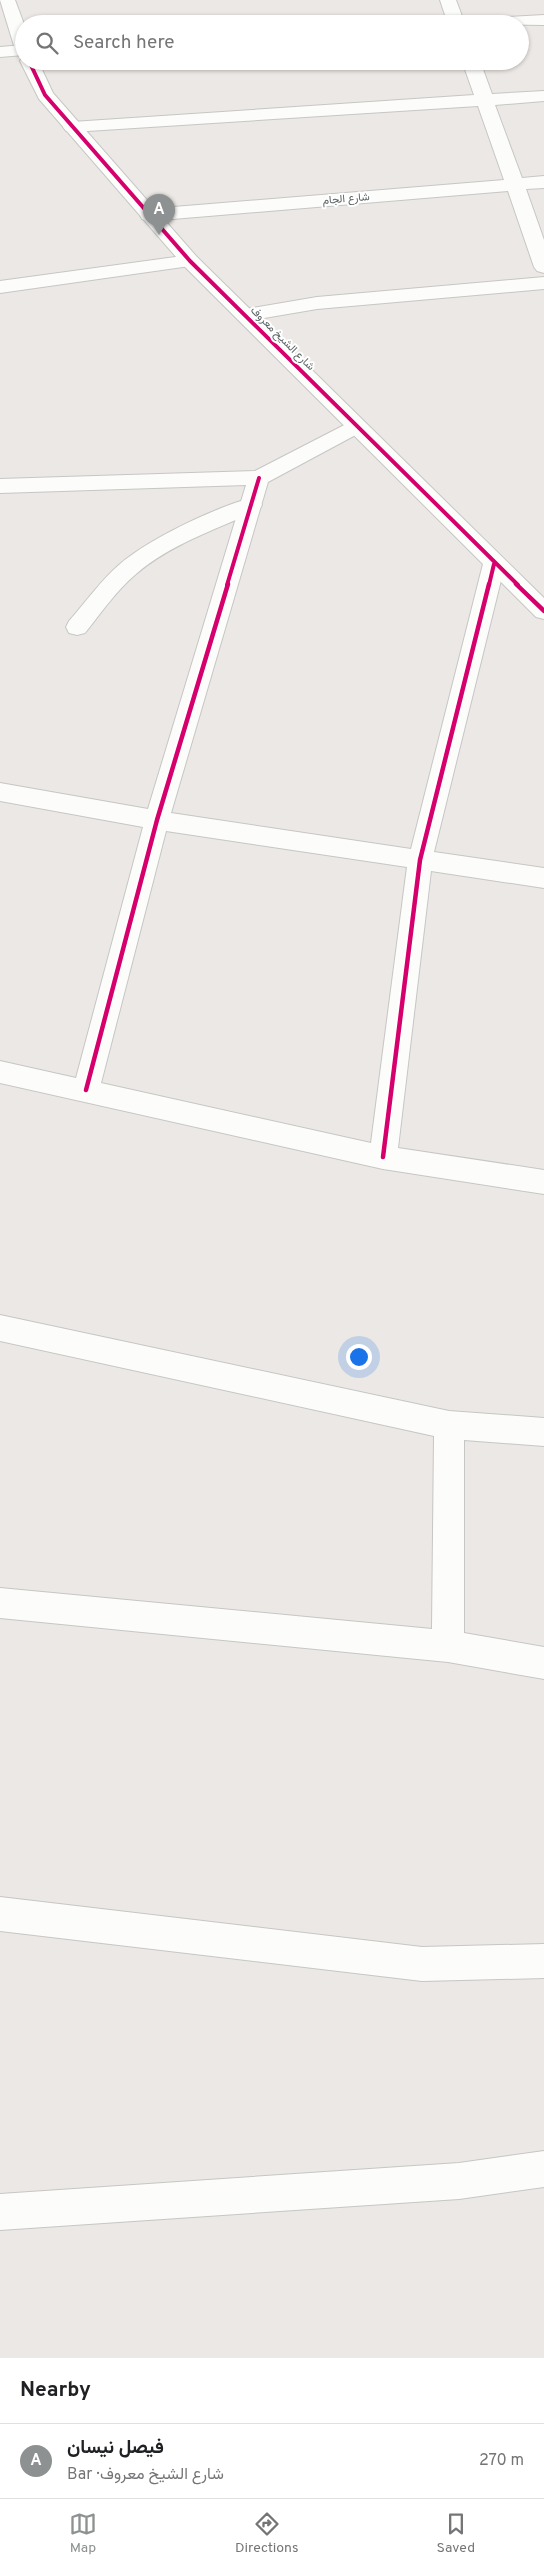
<!DOCTYPE html>
<html lang="en">
<head>
<meta charset="utf-8">
<style>
	:root { --surface:#fff; --page:#f6f6f6; --text:#202124; --muted:#757577; --line:#e0e0e0; --accent:#8d9191 }
	body { margin:0; font-family:Overpass,Vazirmatn,sans-serif; background:var(--page); color:var(--text) }
	.you { position:absolute; left:358px; top:1356px; width:18px; height:18px; margin:-12px; border:4px solid #fff; border-radius:50%; background:#1a73e8; box-shadow:0 0 0 8px #1a73e833 }
	.badge { display:grid; place-items:center; width:32px; height:32px; border-radius:50%; background:var(--accent); color:#fff; font-size:16px; font-weight:700 }
	.pin { position:absolute; translate:-50% -41px; filter:drop-shadow(0 1px 2px #0008) }
	.pin::after { content:''; position:absolute; top:26px; width:18px; height:15px; background:inherit; clip-path:polygon(0 0,100% 0,50% 100%) }
	.list { margin:0; padding:0; list-style:none }
	h2 { display:flex; justify-content:space-between; align-items:center; height:65px; margin:0; padding:0 20px; font-size:21px }
	h2 small { font-size:16px; font-weight:400; color:var(--muted) }
	.list li { display:grid; grid-template-columns:32px 1fr auto; gap:15px; align-items:center; box-sizing:border-box; height:75px; padding:0 20px; border-top:1px solid var(--line) }
	.list b { display:block; font-size:19px; white-space:nowrap }
	.list p { margin:0; font-size:16px; white-space:nowrap; color:var(--muted) }
	.list em { font-size:16px; font-style:normal; color:var(--muted) }
	.icon { flex:none; width:28px; height:28px; fill:none; stroke:currentColor; stroke-width:2; stroke-linecap:round; stroke-linejoin:round }
	.map { position:relative; flex:none; width:544px; height:2358px; overflow:hidden }
	.search { position:absolute; background:var(--surface); box-shadow:0 1px 4px #0004; left:15px; right:15px; top:15px; height:55px; display:flex; align-items:center; gap:12px; box-sizing:border-box; padding:0 18px; border-radius:28px; color:var(--muted); font-size:19px }
	.sheet { height:140px; background:var(--surface) }
	nav { display:flex; justify-content:space-around; align-items:center; box-sizing:border-box; height:70px; border-top:1px solid var(--line); background:var(--surface); font-size:14px; color:var(--muted) }
	nav a { display:grid; justify-items:center; gap:2px }
	nav .on { color:var(--accent) }
	.map>svg:first-child { display:block }
	.lines { fill:none; stroke-linecap:round; stroke-linejoin:round }
	.service-casing { stroke:#c6c6c5; stroke-width:2 }
	.minor-casing { stroke:#c6c6c5; stroke-width:2 }
	.tertiary-casing { stroke:#c6c6c5; stroke-width:2 }
	.service { fill:#fcfcfb; fill-rule:evenodd }
	.minor { fill:#fcfcfb; fill-rule:evenodd }
	.tertiary { fill:#fcfcfb; fill-rule:evenodd }
	.cycleway-far1-casing { stroke:#fff; stroke-width:6 }
	.cycleway-casing { stroke:#fff; stroke-width:8 }
	.cycleway-far1 { stroke:#d6006c; stroke-width:4 }
	.cycleway { stroke:#d6006c; stroke-width:4.5 }
	.labels { text-anchor:middle; stroke-width:4; stroke-linejoin:round; paint-order:stroke }
	.far-street-label { font-size:11px; fill:#5a6264; stroke:#fff }
</style>
</head>
<body>
<div class="map">
<svg width="544" height="2358" viewBox="0 0 544 2358">
	<rect width="100%" height="100%" fill="#ece8e5"/>
	<g class="lines">
		<defs>
			<path id="service" d="M251,498L259,500L262,505L259,510C217,529 171,544 136,574C116,591 101,613 85,633L77,635L69,633L66,627L69,621C86,602 101,580 120,564C149,539 214,508 251,498Z"/>
			<path id="minor" d="M440,0H456L465,24H448Z
				M544,15V25L466,24L474,19Z
				M24,45V55L0,57V47Z
				M462,61H480L492,94L544,91V101L495,105L522,178L544,176V188L526,189L544,240V273L537,271L534,267L508,191L149,221L142,219L140,215L142,211L149,209L504,180L478,106L72,132L66,131L63,127L66,123L72,122L474,95Z
				M190,255L197,257L200,261L197,265L0,293V281Z
				M544,277V289L317,309L247,321L240,319L237,315L240,311L247,309L317,297Z
				M356,419L363,421L366,426L363,431L268,482L171,813L411,849L483,564L486,559L494,556L502,559L505,564L434,852L544,868V888L431,871L398,1148L544,1170V1194L383,1169L0,1083V1061L76,1078L143,827L0,801V783L148,809L246,485L0,493V479L255,471ZM166,831L407,867L371,1143L101,1083Z
				M0,1315L449,1411L544,1418V1446L464,1440V1633L544,1647V1679L448,1662L0,1618V1588L432,1629L434,1436L0,1341Z
				M0,1897L422,1947L544,1944V1978L422,1981L0,1931Z
				M544,2151V2187L459,2199L0,2230V2194L459,2163Z"/>
			<path id="tertiary" d="M0,0H15L24,24V54L18,53L15,49Z
				M23,57L24,61H38L53,93L197,257L544,598V619L536,617L183,265L39,99L20,61Z"/>
		</defs>
		<use href="#service" class="service-casing"/>
		<use href="#minor" class="minor-casing"/>
		<use href="#tertiary" class="tertiary-casing"/>
		<use href="#service" class="service"/>
		<use href="#minor" class="minor"/>
		<use href="#tertiary" class="tertiary"/>
		<defs>
			<path id="cycleway-far1" d="M29,61L45,95L190,261L518,585
				M227,585L259,478
				M489,585L494,564"/>
			<path id="cycleway" d="M516,584L544,611
				M86,1090L157,820L228,584
				M383,1157L420,860L489,584"/>
		</defs>
		<use href="#cycleway-far1" class="cycleway-far1-casing"/>
		<use href="#cycleway" class="cycleway-casing"/>
		<use href="#cycleway-far1" class="cycleway-far1"/>
		<use href="#cycleway" class="cycleway"/>
	</g>
	<g class="labels">
		<g class="far-street-label">
			<text transform="translate(346 198) rotate(-5)" y="4">شارع الجام</text>
			<text transform="translate(283 338) rotate(45)" y="4">شارع الشيخ معروف</text>
		</g>
	</g>
</svg>
<div class="you"></div>
<div class="pin badge" style="left:159px;top:235px">A</div>
<div class="search"><svg class="icon" aria-label="search" viewBox="0 0 24 24"><circle cx="10" cy="10" r="6"/><path d="M15 15l6 6"/></svg>Search here</div>
</div>
<section class="sheet">
<h2>Nearby<small></small></h2>
<ul class="list">
<li><span class="badge">A</span><div><b>فيصل نيسان</b><p>Bar · شارع الشيخ معروف</p></div><em>270 m</em></li>
</ul>
</section>
<nav>
<a class="on"><svg class="icon" aria-label="map" viewBox="0 0 24 24"><path d="M3 6l6-2 6 2 6-2v14l-6 2-6-2-6 2zM9 4v14M15 6v14"/></svg>Map</a>
<a><svg class="icon" aria-label="directions" viewBox="0 0 24 24"><path d="M12 3l9 9-9 9-9-9zM9 14v-3h6M13 9l2 2-2 2"/></svg>Directions</a>
<a><svg class="icon" aria-label="saved" viewBox="0 0 24 24"><path d="M7 4h10v16l-5-4-5 4z"/></svg>Saved</a>
</nav>
</body>
</html>
